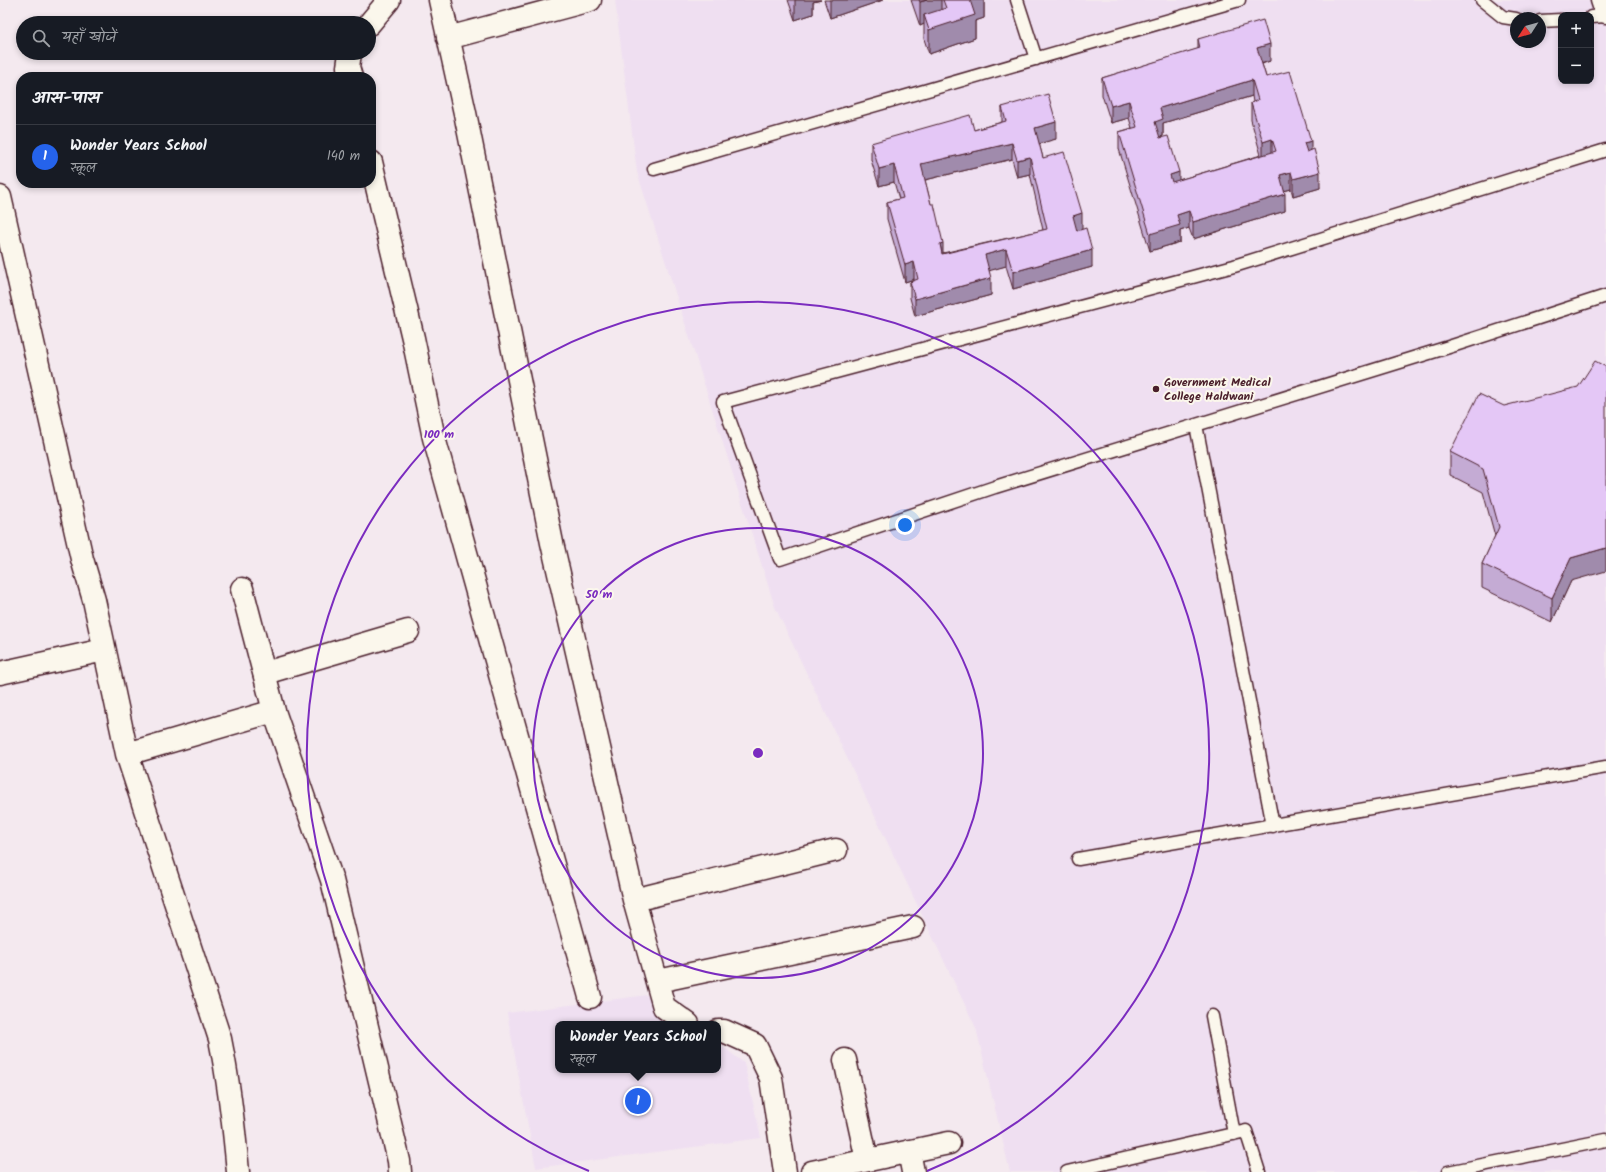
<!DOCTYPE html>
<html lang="hi">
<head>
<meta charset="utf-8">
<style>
	:root { --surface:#171b24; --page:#242831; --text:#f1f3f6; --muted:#9ea1a6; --line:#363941; --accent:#2563eb }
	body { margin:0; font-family:Kalam,"Playpen Sans Deva",sans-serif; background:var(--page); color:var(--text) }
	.controls { position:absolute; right:12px; top:12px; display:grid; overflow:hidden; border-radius:8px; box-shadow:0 2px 6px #0003 }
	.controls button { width:36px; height:36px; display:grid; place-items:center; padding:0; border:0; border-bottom:1px solid var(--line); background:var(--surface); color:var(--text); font:20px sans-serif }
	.compass { position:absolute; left:1510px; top:12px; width:36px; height:36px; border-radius:50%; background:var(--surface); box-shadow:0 2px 6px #0003; rotate:234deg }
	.you { position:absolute; left:905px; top:525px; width:14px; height:14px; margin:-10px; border:3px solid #fff; border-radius:50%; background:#1a73e8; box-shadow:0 0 0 6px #1a73e833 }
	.badge { display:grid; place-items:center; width:26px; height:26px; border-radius:50%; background:var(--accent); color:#fff; font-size:13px; font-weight:700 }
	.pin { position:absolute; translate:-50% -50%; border:2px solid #fff; box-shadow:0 1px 4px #0006 }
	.popup { position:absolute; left:555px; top:1021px; width:166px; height:52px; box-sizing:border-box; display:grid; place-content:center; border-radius:8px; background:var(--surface); filter:drop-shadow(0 1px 3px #0005); font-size:13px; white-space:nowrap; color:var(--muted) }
	.popup b { font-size:15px; color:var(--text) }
	.popup::after { content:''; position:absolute; left:50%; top:100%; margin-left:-8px; border:8px solid transparent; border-top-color:var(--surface) }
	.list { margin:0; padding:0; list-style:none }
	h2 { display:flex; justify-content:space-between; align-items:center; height:52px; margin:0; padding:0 16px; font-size:17px }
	h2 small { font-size:13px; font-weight:400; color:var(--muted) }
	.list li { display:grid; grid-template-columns:26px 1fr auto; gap:12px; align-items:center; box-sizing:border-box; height:64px; padding:0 16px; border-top:1px solid var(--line) }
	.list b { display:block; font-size:15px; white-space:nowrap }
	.list p { margin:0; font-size:13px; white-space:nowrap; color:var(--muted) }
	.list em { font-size:13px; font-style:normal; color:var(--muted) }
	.icon { flex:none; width:22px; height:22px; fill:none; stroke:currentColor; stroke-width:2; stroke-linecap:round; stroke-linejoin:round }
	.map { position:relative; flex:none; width:1606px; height:1172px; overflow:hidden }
	.search { position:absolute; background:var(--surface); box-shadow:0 2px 6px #0003; left:16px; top:16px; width:360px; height:44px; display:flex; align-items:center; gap:10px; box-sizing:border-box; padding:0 14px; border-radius:22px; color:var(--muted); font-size:15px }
	.panel { position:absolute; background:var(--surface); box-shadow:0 2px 6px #0003; left:16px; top:72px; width:360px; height:116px; border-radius:16px }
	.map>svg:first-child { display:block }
	.built { fill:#efdff1; fill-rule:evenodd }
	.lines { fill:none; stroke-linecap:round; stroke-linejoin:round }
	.service-casing { stroke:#4a1f2b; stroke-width:15 }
	.minor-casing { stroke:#4a1f2b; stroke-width:25 }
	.service { stroke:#fbf7ec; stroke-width:12 }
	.minor { stroke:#fbf7ec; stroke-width:22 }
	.wall { fill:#c4abd4; stroke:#4a1f2b; fill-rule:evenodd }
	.shaded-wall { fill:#a08bac; stroke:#4a1f2b }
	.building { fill:#e4c7f6; stroke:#4a1f2b; fill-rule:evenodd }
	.ring { fill:none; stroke:#7b2cbf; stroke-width:2 }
	.poi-dot { fill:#4a1f2b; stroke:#fbf7ec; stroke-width:1.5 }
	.labels { text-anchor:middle; stroke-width:4; stroke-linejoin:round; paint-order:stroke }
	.poi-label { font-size:12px; font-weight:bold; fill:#4a1f2b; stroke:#fbf7ec; text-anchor:start }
	.centre { fill:#7b2cbf; stroke:#fbf7ec; stroke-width:2 }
	.ring-label { font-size:12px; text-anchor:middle; font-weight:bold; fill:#7b2cbf; stroke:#fbf7ec; stroke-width:4; stroke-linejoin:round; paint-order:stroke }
</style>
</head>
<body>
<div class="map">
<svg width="1606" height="1172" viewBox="0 0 1606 1172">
	<rect width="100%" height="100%" fill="#f4e9ef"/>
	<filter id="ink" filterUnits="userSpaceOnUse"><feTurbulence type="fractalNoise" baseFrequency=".025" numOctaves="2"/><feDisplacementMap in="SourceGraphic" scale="8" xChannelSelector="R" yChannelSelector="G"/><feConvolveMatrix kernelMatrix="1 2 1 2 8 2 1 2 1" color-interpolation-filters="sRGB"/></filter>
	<g filter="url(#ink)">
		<path class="built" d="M615,0H1606V1172H1010L976,1028L775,607L637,172ZM1561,15H1591V81H1561ZM1516,18H1540V42H1516Z
			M648,995L657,1017L673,1024H558V1070H718V1043L744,1063L761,1138L536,1168L507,1013Z"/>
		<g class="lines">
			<defs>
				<path id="service" d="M1017,0L1036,59
					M1482,0L1503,17L1516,19
					M1591,17L1606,16
					M1540,21L1561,20
					M1606,150L1234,266L723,402L780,559L995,487L1452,346L1606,296
					M654,169L1239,0
					M1196,425L1273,826
					M1078,859L1606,767
					M1212,1016L1234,1134
					M1067,1172L1246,1131L1259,1172
					M1448,1172L1606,1140"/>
				<path id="minor" d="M440,0L465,113L552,543L634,900L664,1007L688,1024
					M1602,0L1606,12
					M369,24L389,0
					M448,38L590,0
					M350,53L348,67L351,77
					M371,162L413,338L434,438L590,997
					M0,197L82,559L94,600L127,754L220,1039C229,1083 234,1127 238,1172
					M242,589L274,711L332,880L399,1161L400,1172
					M0,673L104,650
					M265,673L408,631
					M127,754L274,711
					M634,900L836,850
					M658,981L913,927
					M718,1031H724L755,1045L771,1078L785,1172
					M845,1060L867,1160
					M909,1151L913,1172
					M812,1172L949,1143"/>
			</defs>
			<use href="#service" class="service-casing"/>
			<use href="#minor" class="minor-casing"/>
			<use href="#service" class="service"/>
			<use href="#minor" class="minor"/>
		</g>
		<path class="wall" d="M788,0H821L813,2V14L795,20Z
			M824,0H883L830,18Z
			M911,0H984V18L975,21V38L929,54L924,39V24L920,26Z
			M1198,39L1270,61L1262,64L1266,77L1311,150L1320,188L1293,196L1291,189L1284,191L1285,211L1193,239L1189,228L1180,231V242L1150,251L1119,149V132L1132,128L1129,118L1111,123L1102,95V78L1198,49ZM1252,96L1253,102L1251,103V120L1261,155L1179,180L1160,137L1163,136V123Z
			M1002,107L1056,139L1039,143L1043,158L1082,230L1092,267L1013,289L1006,266L989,270L991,295L915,316L910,298V282L914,280V279L905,282L887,219V202L899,199L894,182L879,186L871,160V143L974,130L1002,122ZM1012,159L1017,177L1030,174L1043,230L943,253L925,180Z
			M1504,406L1571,581L1552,622L1482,588V564L1495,536L1483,492L1450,475V452Z"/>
		<path class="shaded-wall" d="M795,0H821L813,2V14L795,20Z
			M830,0H883L830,18Z
			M927,0H941V18L924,15V24L920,26V2Z
			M970,0H984V18L975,21V38L929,54V30Z
			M1270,44V61L1257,65V48Z
			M1252,80V96L1163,123V136L1155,139V122L1160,108Z
			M1129,101V118L1111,123V106Z
			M1056,122V139L1035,145V128Z
			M1272,139V156L1263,159V142Z
			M1311,141V158L1304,160V143Z
			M1012,143V159L921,181V164Z
			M1030,157V174L1017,177V160Z
			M894,165V182L879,186V169Z
			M1179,172V189L1170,192V175Z
			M1291,172V189L1280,192V175Z
			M1320,172V188L1293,196V179Z
			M1285,194V211L1193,239V222Z
			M1189,211V228L1180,231V242L1150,251V234L1177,215Z
			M1082,213V230L1073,233V216Z
			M943,243V260L940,244Z
			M1006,249V266L985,272V255Z
			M1092,250V267L1013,289V272Z
			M914,262V279L905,282V265Z
			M991,278V295L915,316V299Z
			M1606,548V571L1571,581L1552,622V598L1571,558Z"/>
		<path class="building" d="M919,0H927L920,2Z
			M943,0H970L975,15L929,30L924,15L946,8Z
			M1263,20L1270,44L1257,48L1266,77L1290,71L1311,141L1304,143L1307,152L1314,149L1320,172L1293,179L1291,172L1280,175L1285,194L1193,222L1189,211L1177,215L1180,225L1150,234L1119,132L1137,127L1129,101L1111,106L1102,78L1200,48L1198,39ZM1252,80L1258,100L1251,103L1263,142L1272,139L1276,151L1172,182L1170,175L1179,172L1168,136L1160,138L1155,122L1163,119L1160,108Z
			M1048,94L1056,122L1035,128L1043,158L1064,152L1082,213L1073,216L1077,231L1086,228L1092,250L1013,272L1006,249L985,255L991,278L915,299L910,282L918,279L914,262L905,265L887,202L903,198L894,165L879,169L871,143L970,115L974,130L1006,121L1002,107ZM1012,143L1017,160L1030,157L1047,229L942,254L940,244L943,243L934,204H931L921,164Z
			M1595,361L1606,367V548L1571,558L1552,598L1482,564L1499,527L1483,469L1450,452L1479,394L1504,406L1578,387Z"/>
	</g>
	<g class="ring">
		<circle cx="758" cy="753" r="225"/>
		<path d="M589 1171A451 451 0 1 1 927 1171"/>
	</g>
	<circle class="poi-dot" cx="1156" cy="389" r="4"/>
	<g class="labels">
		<g class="poi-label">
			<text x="1164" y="386">Government Medical<tspan x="1164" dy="14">College Haldwani</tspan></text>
		</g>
	</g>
	<circle cx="758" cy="753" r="6" class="centre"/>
	<g class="ring-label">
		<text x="439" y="438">100 m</text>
		<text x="599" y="598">50 m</text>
	</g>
</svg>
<div class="controls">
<button>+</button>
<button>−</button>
</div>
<svg class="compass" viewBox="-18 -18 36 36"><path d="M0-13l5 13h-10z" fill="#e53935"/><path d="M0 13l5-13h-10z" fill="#9ea1a6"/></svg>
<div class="you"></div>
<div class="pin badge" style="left:638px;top:1101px">1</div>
<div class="popup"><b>Wonder Years School</b>स्कूल</div>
<div class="search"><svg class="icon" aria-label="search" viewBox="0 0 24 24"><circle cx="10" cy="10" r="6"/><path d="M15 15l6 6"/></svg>यहाँ खोजें</div>
<section class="panel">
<h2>आस-पास<small></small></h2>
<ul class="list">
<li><span class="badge">1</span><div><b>Wonder Years School</b><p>स्कूल</p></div><em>140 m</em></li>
</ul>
</section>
</div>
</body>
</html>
